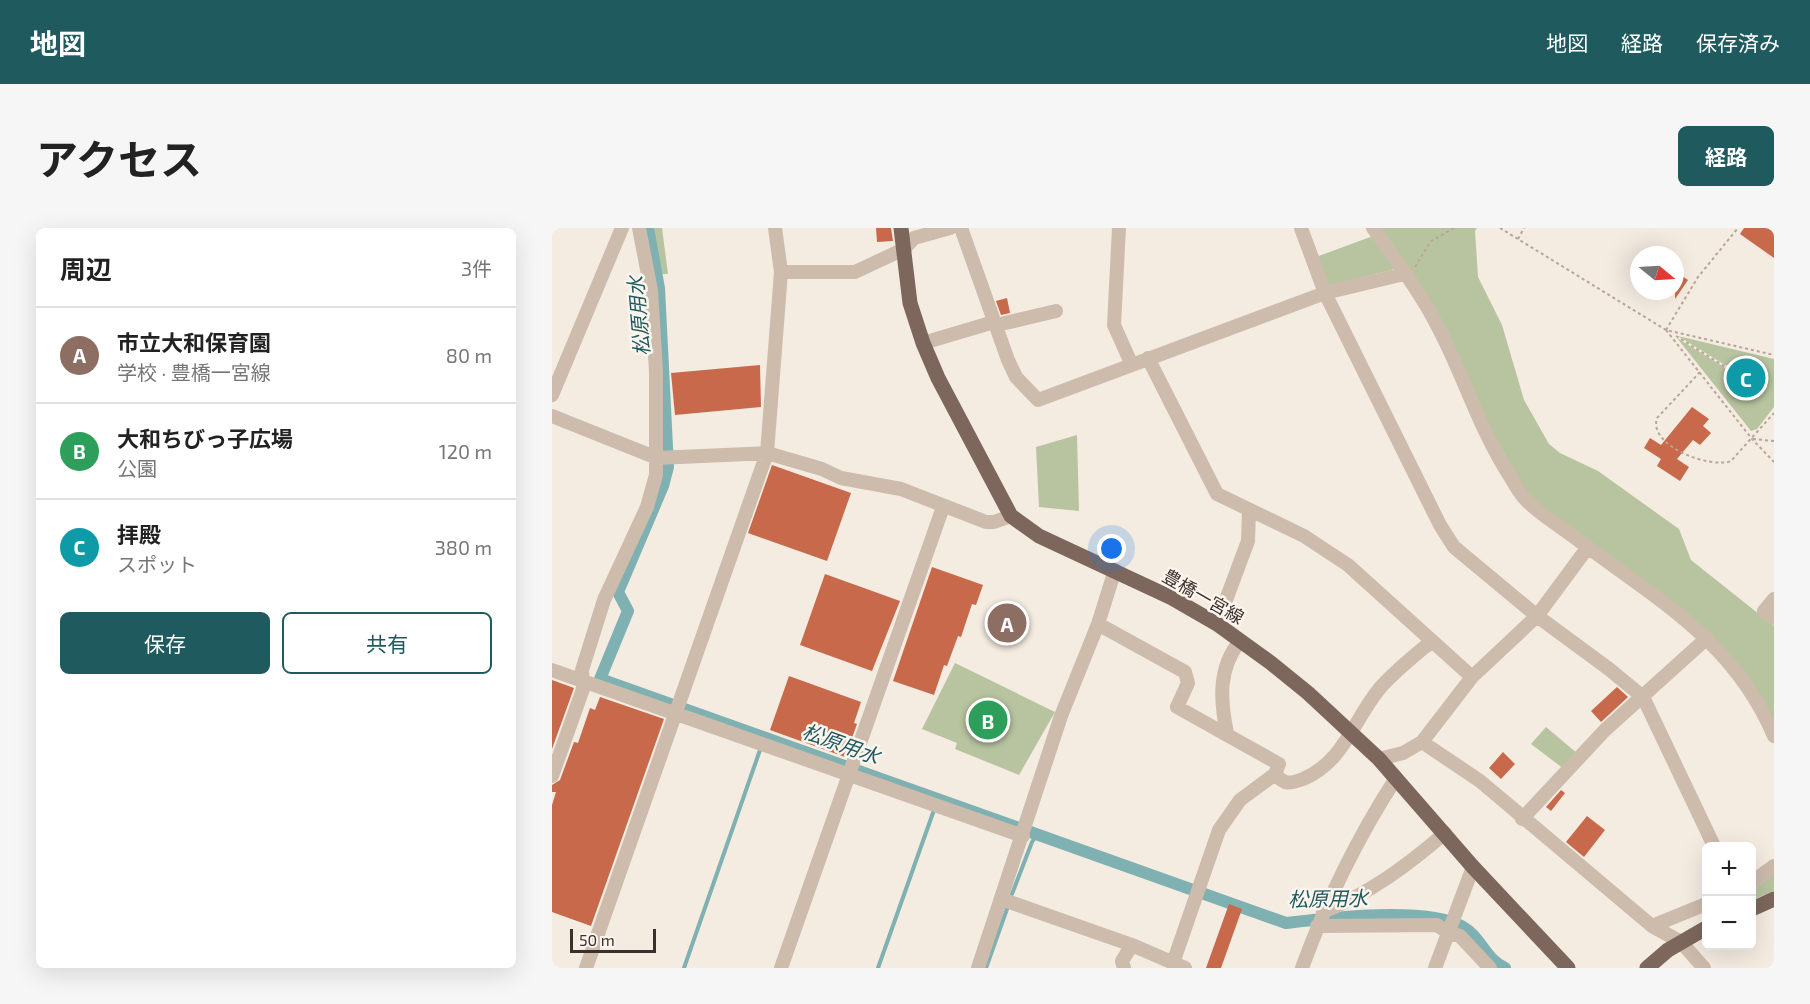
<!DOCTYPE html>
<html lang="ja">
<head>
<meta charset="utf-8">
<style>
	:root { --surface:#fff; --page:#f6f6f6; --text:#222; --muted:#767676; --line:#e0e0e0; --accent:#1f5a5e }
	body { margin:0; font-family:"Exo 2","Noto Sans JP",sans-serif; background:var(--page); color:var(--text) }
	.controls { position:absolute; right:18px; bottom:18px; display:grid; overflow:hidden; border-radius:9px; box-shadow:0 6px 24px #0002 }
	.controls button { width:54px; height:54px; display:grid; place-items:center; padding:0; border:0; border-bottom:2px solid var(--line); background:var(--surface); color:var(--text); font:30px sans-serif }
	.compass { position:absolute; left:1078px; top:18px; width:54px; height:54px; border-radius:50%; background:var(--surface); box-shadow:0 6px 24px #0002; rotate:108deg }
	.scale { position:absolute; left:18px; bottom:15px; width:86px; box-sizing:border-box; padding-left:6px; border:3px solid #3b302b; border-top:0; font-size:16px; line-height:21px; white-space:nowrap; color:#3b302b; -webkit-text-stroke:4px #fbf5ee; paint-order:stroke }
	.you { position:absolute; left:560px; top:321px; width:21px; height:21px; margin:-15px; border:4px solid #fff; border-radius:50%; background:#1a73e8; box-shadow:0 0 0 9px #1a73e833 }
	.badge { display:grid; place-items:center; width:39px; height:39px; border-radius:50%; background:var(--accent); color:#fff; font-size:20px; font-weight:700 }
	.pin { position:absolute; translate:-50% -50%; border:3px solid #fff; box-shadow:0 2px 6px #0006 }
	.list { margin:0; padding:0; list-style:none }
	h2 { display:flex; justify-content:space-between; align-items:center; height:78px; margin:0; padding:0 24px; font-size:26px }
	h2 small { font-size:20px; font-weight:400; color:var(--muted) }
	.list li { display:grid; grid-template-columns:39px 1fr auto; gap:18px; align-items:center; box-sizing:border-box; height:96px; padding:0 24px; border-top:2px solid var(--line) }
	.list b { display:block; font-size:22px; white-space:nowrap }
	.list p { margin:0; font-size:20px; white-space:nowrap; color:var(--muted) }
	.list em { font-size:20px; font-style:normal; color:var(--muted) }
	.actions { display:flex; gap:12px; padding:18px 24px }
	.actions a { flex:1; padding:14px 0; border:2px solid var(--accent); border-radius:9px; text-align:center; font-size:21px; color:var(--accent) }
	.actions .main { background:var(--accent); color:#fff }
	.map { position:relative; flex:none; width:1222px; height:740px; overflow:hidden; border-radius:9px }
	header { display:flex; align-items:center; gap:36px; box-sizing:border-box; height:84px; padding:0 30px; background:var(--accent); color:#fff }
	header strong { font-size:28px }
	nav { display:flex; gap:33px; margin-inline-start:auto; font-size:21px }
	.intro { display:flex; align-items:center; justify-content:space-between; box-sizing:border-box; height:144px; padding:0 36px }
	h1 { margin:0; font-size:42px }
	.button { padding:15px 27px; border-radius:9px; background:var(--accent); color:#fff; font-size:21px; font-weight:700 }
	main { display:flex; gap:36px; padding:0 36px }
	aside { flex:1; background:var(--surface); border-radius:9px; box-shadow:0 6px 24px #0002 }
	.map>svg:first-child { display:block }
	.green { fill:#b8c4a0 }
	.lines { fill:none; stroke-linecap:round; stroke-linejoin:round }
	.stream { stroke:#7fb0b2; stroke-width:4 }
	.canal { stroke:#7fb0b2; stroke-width:12 }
	.building { fill:#c8694b }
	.path { stroke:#b9a596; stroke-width:2; stroke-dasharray:3 3; stroke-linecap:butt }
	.minor { stroke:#cdbbac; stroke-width:14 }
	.major { stroke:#7d675c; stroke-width:15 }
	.labels { text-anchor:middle; stroke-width:5; stroke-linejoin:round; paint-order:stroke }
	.street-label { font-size:18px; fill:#3b302b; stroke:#fbf5ee }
	.water-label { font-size:20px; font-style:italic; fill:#1f5a5e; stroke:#fbf5ee }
</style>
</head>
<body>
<header>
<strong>地図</strong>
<nav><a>地図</a><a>経路</a><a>保存済み</a></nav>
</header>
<div class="intro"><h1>アクセス</h1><a class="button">経路</a></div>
<main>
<aside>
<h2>周辺<small>3件</small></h2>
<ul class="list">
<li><span class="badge" style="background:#8d6e63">A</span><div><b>市立大和保育園</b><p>学校 · 豊橋一宮線</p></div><em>80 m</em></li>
<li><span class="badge" style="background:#2e9e5b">B</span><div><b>大和ちびっ子広場</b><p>公園</p></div><em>120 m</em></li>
<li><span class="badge" style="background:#0f9aa8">C</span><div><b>拝殿</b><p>スポット</p></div><em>380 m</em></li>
</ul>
<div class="actions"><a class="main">保存</a><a>共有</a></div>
</aside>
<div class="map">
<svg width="1222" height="740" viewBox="0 0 1222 740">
	<rect width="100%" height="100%" fill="#f4ebe1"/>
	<path class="green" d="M101,0H110L116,46H110Z
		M827,0H925L923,3L926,49L950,97L972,172L997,216L1008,225L1046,243L1127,301L1139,332L1222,398V494L1157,405L1113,368L980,273L974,265Z
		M821,8L843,41L775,58L764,29Z
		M1126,108L1222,131V179L1205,201L1199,203L1125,110L1172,139L1180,153L1203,169L1213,152L1189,138L1173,137Z
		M525,207L527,283L487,279L484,219Z
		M403,435L503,484L467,547L403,521L405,515L370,501Z
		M994,499L1026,526L1012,541L979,516Z
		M1222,646V663L1200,672V663Z"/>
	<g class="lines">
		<path class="stream" d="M460,666L480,614L486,605
			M132,740L208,522
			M326,740L382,582
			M434,740L455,681"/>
		<path class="canal" d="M96,0L107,60L116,239L111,258L66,364L76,383L48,451L734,695C776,690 876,678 911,699C929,709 933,731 953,740"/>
	</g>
	<path class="building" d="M324,0H339L341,13L325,14Z
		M1192,0H1222V30L1188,6Z
		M1123,43L1136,52L1123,71Z
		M455,70L458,85L449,87L444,73Z
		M208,137L209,179L123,187L119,145Z
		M1140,179L1157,191L1151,198L1159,205L1148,217L1141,212L1125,231L1137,239L1128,253L1105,238L1109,231L1092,220L1098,210L1109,217Z
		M220,237L299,265L275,333L196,305Z
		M380,339L431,357L424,377L420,376L409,409L406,408L395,438L392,437L382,467L341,453Z
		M273,346L348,373L320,443L248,417Z
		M237,448L309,474L302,495L305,496L293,529L218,502Z
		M0,452L22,460L0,521Z
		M1065,459L1076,469L1049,494L1039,483Z
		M48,469L112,491L39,698L0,684V577L4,564H0V557L8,552L22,514L26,515L38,480L43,482Z
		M951,524L963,536L949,551L937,540Z
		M1009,562L1013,565L999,583L994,579Z
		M1035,588L1053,602L1032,629L1014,614Z
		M677,676L690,681L669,740H654Z"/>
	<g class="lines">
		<path class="path" d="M948,0L1114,102L1222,127
			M966,11L972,0
			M863,39L879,13L902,0
			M1114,102L1200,211L1222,234
			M1114,102L1146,49L1186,0
			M1124,108L1188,148
			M1148,144L1105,190C1096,218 1158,241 1179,233L1222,185
			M1201,211L1222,213"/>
		<path class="minor" d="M409,0L456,132L464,149L486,172L773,65L852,46
			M567,0L562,97L579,135
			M749,0L773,65L888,297L902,319L985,388L1057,441L1091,469L1162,618
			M821,0C843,31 869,65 886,99C912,148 928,203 959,250C964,258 968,267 975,273C988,286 1006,297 1022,309C1101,369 1181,411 1222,508
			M229,44H303L352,21L362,10L398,0
			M371,115L442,94L449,96L504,83
			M596,130L665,266L752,308L796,337L920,449
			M0,167L70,0
			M0,188L105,230L215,225L270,241L289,250L349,261L434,294H442L459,288
			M1222,371L1212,383L1222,390
			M546,396L633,444L636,455L625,479L727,536L723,546
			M665,396L696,313L697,282
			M0,442L471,608
			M675,505C668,472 666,440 688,413
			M870,514L928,553L1100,698L1129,714L1152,740
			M827,531L851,525L870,514L920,449L985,388L1036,319
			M0,548L31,461L30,442L52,372L95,279L104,247V143L99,62L87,0
			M970,591L1053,502L1155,410
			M1200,654L1222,638
			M449,671L580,717L633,740
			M771,684C817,666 856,637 893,605
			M765,698L885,697L895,704L908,708L938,740
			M1100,698L1154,676
			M621,735L667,602L688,572L723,546C733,557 737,556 751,551C792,534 802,491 828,460C844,442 862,428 880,413
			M34,740L215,225L229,44L223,0
			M229,740L391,279
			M426,740L509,488L546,396L563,342
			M572,740L570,733L580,717
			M750,740C774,674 806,609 844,550
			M883,740L921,639"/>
		<path class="major" d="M349,0L358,75L371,115L386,150L459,288L487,308L620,370L665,396L719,435L756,465L827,531L921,639L1016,740
			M1200,681L1222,671
			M1095,740L1116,722L1154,700"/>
	</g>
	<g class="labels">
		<g class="street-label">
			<text transform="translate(651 369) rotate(30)" y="6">豊橋一宮線</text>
		</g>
		<g class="water-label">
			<text transform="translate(87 88) rotate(-95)" y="7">松原用水</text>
			<text transform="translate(289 516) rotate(20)" y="7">松原用水</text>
			<text transform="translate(776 671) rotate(-1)" y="7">松原用水</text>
		</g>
	</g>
</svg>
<div class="controls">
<button>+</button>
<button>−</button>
</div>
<svg class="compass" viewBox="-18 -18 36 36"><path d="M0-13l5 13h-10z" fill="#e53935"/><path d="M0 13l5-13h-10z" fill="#767676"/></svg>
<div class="scale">50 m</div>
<div class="you"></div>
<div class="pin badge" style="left:455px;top:395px;background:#8d6e63">A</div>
<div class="pin badge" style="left:436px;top:492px;background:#2e9e5b">B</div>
<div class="pin badge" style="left:1194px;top:150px;background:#0f9aa8">C</div>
</div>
</main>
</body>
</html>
